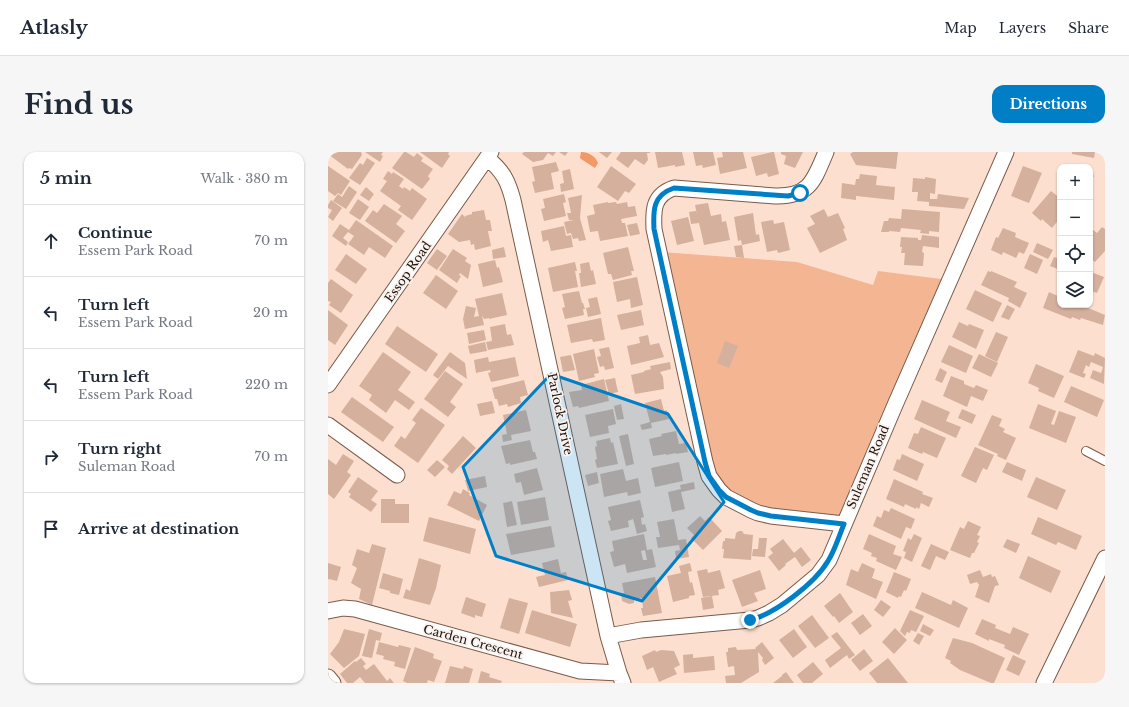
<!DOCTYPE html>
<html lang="en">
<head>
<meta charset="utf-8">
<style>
	:root { --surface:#fff; --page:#f6f6f7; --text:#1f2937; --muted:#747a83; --line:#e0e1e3; --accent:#007fc7 }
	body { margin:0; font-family:"Libre Baskerville",serif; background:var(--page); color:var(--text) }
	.controls { position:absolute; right:12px; top:12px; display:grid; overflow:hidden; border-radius:8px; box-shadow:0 1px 3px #0004 }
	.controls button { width:36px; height:36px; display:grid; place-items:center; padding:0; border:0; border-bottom:1px solid var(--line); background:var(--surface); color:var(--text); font:20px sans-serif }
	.stop { position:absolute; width:12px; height:12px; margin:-9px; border:3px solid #007fc7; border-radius:50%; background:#fff }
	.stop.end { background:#007fc7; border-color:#fff; box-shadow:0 1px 4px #0008 }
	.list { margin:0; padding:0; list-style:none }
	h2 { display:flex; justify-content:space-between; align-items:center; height:52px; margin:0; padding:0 16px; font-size:17px }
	h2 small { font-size:13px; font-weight:400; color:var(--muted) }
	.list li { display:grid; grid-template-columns:26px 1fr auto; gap:12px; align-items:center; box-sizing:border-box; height:72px; padding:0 16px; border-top:1px solid var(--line) }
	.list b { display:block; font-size:15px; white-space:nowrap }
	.list p { margin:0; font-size:13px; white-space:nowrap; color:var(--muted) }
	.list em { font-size:13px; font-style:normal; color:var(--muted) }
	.icon { flex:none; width:22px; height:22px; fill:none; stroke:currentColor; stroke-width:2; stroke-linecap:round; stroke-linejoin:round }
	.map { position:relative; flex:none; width:777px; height:531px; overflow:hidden; border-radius:12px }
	header { display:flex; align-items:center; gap:24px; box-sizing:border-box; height:56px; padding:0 20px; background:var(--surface); border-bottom:1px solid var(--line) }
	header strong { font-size:19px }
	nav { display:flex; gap:22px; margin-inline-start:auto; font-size:14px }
	.intro { display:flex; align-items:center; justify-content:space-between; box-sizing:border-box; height:96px; padding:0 24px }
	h1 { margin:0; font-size:28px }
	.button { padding:10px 18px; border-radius:12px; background:var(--accent); color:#fff; font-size:14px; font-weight:700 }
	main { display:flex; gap:24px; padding:0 24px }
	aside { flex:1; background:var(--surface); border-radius:12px; box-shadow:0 1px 3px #0004 }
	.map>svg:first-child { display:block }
	.green { fill:#f4b593 }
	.water { fill:#f19967 }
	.building { fill:#d4b09d; fill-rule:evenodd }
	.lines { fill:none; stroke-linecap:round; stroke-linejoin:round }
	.service-casing { stroke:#7a5a49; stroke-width:10 }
	.minor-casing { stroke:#7a5a49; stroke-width:17 }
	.service { stroke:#fff; stroke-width:8 }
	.minor { stroke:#fff; stroke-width:15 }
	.route { stroke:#007fc7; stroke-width:5 }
	.marked { fill:#007fc7; fill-opacity:0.2; stroke:#007fc7; stroke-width:3; stroke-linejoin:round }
	.labels { text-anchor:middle; stroke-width:3.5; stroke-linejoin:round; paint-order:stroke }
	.street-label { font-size:12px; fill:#1f130c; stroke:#f9f2ee }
</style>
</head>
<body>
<header>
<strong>Atlasly</strong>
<nav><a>Map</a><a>Layers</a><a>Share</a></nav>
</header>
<div class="intro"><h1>Find us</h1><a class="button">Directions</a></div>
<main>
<aside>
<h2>5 min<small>Walk · 380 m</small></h2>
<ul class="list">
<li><svg class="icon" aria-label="ahead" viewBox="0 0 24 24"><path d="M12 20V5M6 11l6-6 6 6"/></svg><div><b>Continue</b><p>Essem Park Road</p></div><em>70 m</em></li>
<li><svg class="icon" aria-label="left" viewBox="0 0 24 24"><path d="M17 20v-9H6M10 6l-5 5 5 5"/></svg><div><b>Turn left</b><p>Essem Park Road</p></div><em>20 m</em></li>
<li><svg class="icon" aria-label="left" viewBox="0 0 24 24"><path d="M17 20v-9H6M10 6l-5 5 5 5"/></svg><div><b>Turn left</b><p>Essem Park Road</p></div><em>220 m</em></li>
<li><svg class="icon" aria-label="right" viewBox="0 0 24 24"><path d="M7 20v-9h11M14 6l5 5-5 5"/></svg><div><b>Turn right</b><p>Suleman Road</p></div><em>70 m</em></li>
<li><svg class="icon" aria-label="arrive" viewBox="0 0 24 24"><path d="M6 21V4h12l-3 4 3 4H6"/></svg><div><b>Arrive at destination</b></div></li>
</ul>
</aside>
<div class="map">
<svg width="777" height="531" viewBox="0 0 777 531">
	<rect width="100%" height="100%" fill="#fddfcf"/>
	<path class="green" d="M333,100L469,110L545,133L550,119L621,128L516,370L453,361L412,349L387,328Z"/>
	<path class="water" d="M253,0C261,0 267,4 270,11L267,16L253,7L252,6Z"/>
	<path class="building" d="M0,0H33L34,3L24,17L21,16L20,17L0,2Z
		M37,0H55L53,3L55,4L52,10Z
		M76,0H78L86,5L89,1L95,6L93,9L105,17L100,24L102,27L94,37L64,16Z
		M92,0H121L120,2L122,4L114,16Z
		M196,0H228L225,4L220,1L215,8L205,10L194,2Z
		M231,0H240L237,4Z
		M271,0H284L279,6Z
		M293,0H322V1H319L320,8L316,13L307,7L300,16L288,7Z
		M327,0H354L357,13L347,15V13L330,16Z
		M365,0H385L388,13L375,16L374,13L368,14Z
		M394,0H415L419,16L392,22L389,6L395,5Z
		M444,0H446L451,22L440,25L439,21L428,24L423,5Z
		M453,0H475L467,16L456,12L458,4L453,2Z
		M525,0H570L568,17L528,13L522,2Z
		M744,0H767L766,6L744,2Z
		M39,6L47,11L32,33L21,26L32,11L35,13Z
		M228,10L231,19L223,21L226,37L207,41L204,30L207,29L204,15Z
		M0,14L22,29L13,43L10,41L7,44L0,39Z
		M283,14L308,32L301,41L297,39L290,49L269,35Z
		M695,14L714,21L701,51L683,44Z
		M242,17L246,37L233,40L232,32L236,31L234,19Z
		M60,19L64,22L65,20L76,27L71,34L75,37L76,35L82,39L84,36L99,47L84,68L70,58L73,54L52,39L59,29L55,27Z
		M762,20L766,24L762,29Z
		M532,22L549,24L548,33L567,35L566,48L528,44V48L513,46L514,31L527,33L528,27H531Z
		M597,25L608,27L607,42L602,41V47H609L610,42L641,46L636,57L601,54V50L589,49L590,40H584L585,26L597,27Z
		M21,34L29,40L18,57L5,49L10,42L14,45Z
		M38,35L46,42L41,49L32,43Z
		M723,39L732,46V66L724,76L714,67L713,69L704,61Z
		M236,42L238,50L235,51L238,64L216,69L213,57L217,56L215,47Z
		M254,43L252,66L258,88L251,89L250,86L245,87L243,81L239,82L236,70L246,68H241L239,61H243L240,46Z
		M30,47L41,55L32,68L21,61Z
		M3,48L14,56L5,69L0,65L4,58L0,56V53Z
		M280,50V51L288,50L289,52L299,50L300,55L307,54L309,64L293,67L294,71H297L300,84L272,89L270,79L262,80L259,64L267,62L265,53Z
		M380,51L383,64L393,62L394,70L398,69L402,88L376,93L371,71L363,72L361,60L368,59L369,63L367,53Z
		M56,52L74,64L68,72L77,79L68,91L37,69L45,58L49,61Z
		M496,57L500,65L510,61L517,76L515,77L519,88L492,101L479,76L487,72L482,64Z
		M574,57L612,60L611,80L601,79V82L592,81L593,78L573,76L572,80L561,79V80H553L556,69H560L561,66L573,67Z
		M156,58L158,68H162L164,79H160L163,94L147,98L146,92L143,93L142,88L131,90L120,82L134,62L138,66L137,64L144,62V60Z
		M425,61L428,83L431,82L432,89L414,93L413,88L410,89L406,65Z
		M360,65L366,89L349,93L343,69Z
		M28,68L65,94L57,106L41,95L36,103L20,92L26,84L20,80L15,86L20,90L18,94L4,84L12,72L21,78Z
		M445,68L446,72L456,70L462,98L450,101L449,98L439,100L433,70Z
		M309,71L312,82L302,84L299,73Z
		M236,74L238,84L243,83L245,95L223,99L220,88L215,90L213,79Z
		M774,75L777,77V99L767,110L762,106V80L764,77L769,81Z
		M675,76L688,81L687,85L701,91L696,102L691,100L688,106L675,100L674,103L663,98L668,85L670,86Z
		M594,83L611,85V96L595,94L594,100L596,101L595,114L576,113L577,101H573L574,95H572L573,85L590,86V88H593Z
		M709,91L725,98L720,107L705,100Z
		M414,93L416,106L408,105L406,94Z
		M176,95L178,105L165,107L164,98Z
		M300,95L306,119H303L304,123L285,128L283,122H280L275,101Z
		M109,97L119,104L109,118L99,111Z
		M125,97L139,106L137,109L143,113L140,127L132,121L131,123L133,124L129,131L111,118Z
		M18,102L39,117L28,132L7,118Z
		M702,102L715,108L709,122L696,116Z
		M726,105L732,107V127L729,125L732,118L722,114Z
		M167,108L169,116L171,115L175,130L155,135L150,112Z
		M247,110L249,119H247L250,135L225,140L220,116Z
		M261,110L263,119L265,118L268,132L253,135L251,121H253L252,112Z
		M660,119L663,120V119L689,130L686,135L699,141L692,156L680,149L681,146L653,133Z
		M763,120L776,125L769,141L763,139L765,135L762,133V123Z
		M108,123L130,139L118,157L95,141Z
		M309,125L315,153L303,156L302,147L289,150L285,130Z
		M3,127L25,143L13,161L1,153L3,150L0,149V131Z
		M647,138L674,151L665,170L638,157Z
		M251,139L254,151H255L257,157H255L256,163L237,167L234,156L237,155L234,142Z
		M721,140L732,145V153H753L777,163L775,173L753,166L752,168L744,165L743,167L715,156Z
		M174,141L179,163L161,167V166L156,167L154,163L156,173L137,177L135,167L138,154L148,156L146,165L151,164L147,147Z
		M269,145L273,162L260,165L258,156L262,155L260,147Z
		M679,153L687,157L681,168L673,165Z
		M0,158L20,173L7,193L0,188Z
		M313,158L316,173L293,178L289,163Z
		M273,166L277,188L265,190L264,187L243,191L239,173Z
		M631,170L640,174L641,172L656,178L648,197L624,185Z
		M177,172L179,183L183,182L186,193L160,198L158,190L164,189L162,175Z
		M69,174L110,202L98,220L57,192Z
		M156,178L158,188L141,192L139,181Z
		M668,180L680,185L669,210L657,204Z
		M320,183L322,193L331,191L336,205L303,213L299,194L312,191L311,185Z
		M397,189L410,194L401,216L389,211Z
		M157,190L159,199L142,202L140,194Z
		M621,193L645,204L638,221L613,210Z
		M281,195L286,216L277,218L276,214L272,215L269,205L273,204L271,197Z
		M266,197L271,221L266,222L267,225L251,229L245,202Z
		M750,198L766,204L767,201L777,206L776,232L762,226L765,218L773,221L775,215L763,210L761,215L758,213L755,221L758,222L756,226L741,220Z
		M55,200L83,220L70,238L87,250L81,258L67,248L58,261L41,248L44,243L31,234Z
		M122,200L137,211L139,227L120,214L110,227L105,223Z
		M651,202L670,211L663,225L644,216Z
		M243,203L247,218L235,220L232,205Z
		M160,205L161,210L187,205L191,224L163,230L160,221L163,220L162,218L148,221L146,208Z
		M342,210L343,217L332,220L335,225L336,237L307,242L303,223L316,220V219L323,217L322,214Z
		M708,212L736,224L726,246L710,239L711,236L700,231Z
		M612,216L619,220L614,231L607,228Z
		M117,219L135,232L122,250L128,255L120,265L96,247Z
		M623,224L636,229V232L646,236L648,233L660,238L655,249L643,244L639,255L615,244Z
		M287,226L290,240L281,242L277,228Z
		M276,227L281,249L251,256L250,254L245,255L241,240L254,238L253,233Z
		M196,228L200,243L192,245L193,251L180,255L179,252L171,254L169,247H167L164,236Z
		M743,234L776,248L769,265L736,250Z
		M24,245L66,275L55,290L13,260Z
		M333,247L336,259L339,258L341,267L323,271L324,276L314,278L312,273L322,270L317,251Z
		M594,248L622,260L618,269L633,275L628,286L586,267Z
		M164,249L167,261L152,264L149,252Z
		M293,252L296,267L289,268L286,254Z
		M710,252L728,259L723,272L726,273L731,259L748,265L738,291L701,276Z
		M93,256L117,273L90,311L66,294L73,284L77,287L88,271L84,268Z
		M285,257L288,272L280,274L281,281L262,285L257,263Z
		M634,257L648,263L644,272L630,266Z
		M198,258L203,279L183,283L184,288L175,290L174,283L179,282L175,263Z
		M664,263L674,267L671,274L677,277L675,280L688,286L678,308L669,304L670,302L650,293Z
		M593,275L618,286L609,306L595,300L594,302L580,296L586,281L590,282Z
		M348,279L351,292L358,291L360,300L348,302V301L338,303V302L325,304L321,287L334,284L333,282Z
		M300,282L306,312L298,314L291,284Z
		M135,284L148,296L124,322L119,317L121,314L114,308Z
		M282,286L283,291L285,290L290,312L269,316L267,308L269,307L267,295L269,294L268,289Z
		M202,288L205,300H207L209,307L182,313V311L178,312L173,294Z
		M647,295L666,303L659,318L655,316L648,331L633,324Z
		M15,302L26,309L19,320L23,323L6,347L0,342V307L8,313Z
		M574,302L596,312L589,329L565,318L569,307L572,308Z
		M109,308L117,315L107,325L99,318Z
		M351,310L355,329L327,335L323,316Z
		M679,310L698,318L694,329L674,320Z
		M209,316L215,338L196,343L193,330L188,331L186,322Z
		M295,317L298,329L310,326L313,341L300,344L299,340L276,345L272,322Z
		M269,320L271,331L260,334L257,323Z
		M157,324L159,335L140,339L137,328Z
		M30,325L50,339L43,348L49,352L43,360L21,345L23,342L20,340Z
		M708,325L738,338L729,358L699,345Z
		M566,327L595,340L594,342L605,346L601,355L593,351L591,357L588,355V357L577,352L576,355L558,347Z
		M366,330L367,337L353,340L357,357L344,360L340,340L353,337L352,333Z
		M135,337L142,341L141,343L159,353L151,369L119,353L126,339L133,342Z
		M217,345L221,368L193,373L189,350Z
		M53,347H67V352H81V371H53Z
		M312,348L316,365L313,366L314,373L317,372L319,379L309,382L305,367L300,369L301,375L283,379L280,369L283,368L280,355Z
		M184,349L189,373L179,375L175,351Z
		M563,356L587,367L583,377L578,375L573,387L545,374L549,364L553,366L556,358L561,360Z
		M372,364L377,369L381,365L394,379L375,398L363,386L366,383L359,376Z
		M101,365L148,377L142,402L95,389Z
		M710,365L754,384L748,398L730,390L728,393L703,382Z
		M346,367L350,388L358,387L361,405L348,407L347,399L352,398L351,393L330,396L328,385H332L329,370Z
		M640,369L653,375L649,383L652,384L649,390L651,391L646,401H644L642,406L622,398L632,375L636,377Z
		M223,374L227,395L183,403L178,382Z
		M411,379H414L416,382L425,383L423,408L395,406L396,397H394L395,389H397V386L407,387L408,381Z
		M316,382L319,398L324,397L328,415L299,421L297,412L286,415L282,400L286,399L284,389ZM317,398L319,408H315L313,399Z
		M541,382L568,394L565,402L574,405L568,418L548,409L549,406L543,404L544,401L535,397Z
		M586,382L594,386L584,410L576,406L578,400L575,399L580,386L583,388Z
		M431,386H439L437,405L424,404L425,397H430Z
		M455,387L466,401L473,395L483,408L474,415L467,405L457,412L458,413L451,419L440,405L445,401L442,397Z
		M679,387L692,392L688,401L675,395Z
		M44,392L58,396L44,453L31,447L33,437L23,431L29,416L24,413L29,397L41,401Z
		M603,392L621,400L617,408L608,404L602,418L593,414Z
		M700,404L733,419L723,441L691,426Z
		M91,406L113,413L108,436L102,453L75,446L78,437L82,439Z
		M230,407L233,421L238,420L240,428L211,435L208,425L217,423L214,411Z
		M0,411L13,415L9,429L1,427L0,428Z
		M362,411L364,419L360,420L362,431L364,430L367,443L361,444V446L345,450L339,424L353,421L351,414Z
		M534,411L547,417L544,426L555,430L548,447L518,433L523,417L530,420Z
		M379,417L380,421L392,418L397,436L390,438L391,443L375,445L369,419Z
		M432,418L438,437L426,441L430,449L414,455L404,428Z
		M652,418L655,425L663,422L664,425L667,424L671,433L667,434L661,451L647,445L651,433L649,430L642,432L639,423Z
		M566,420L583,427L578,439L576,438L573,445L571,444L570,446L558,440Z
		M55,421L75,427L71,443L62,441V439L51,436Z
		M327,425L334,461L315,464L313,456H315L314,446L306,448V451L301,452L294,449L293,441H296L294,431Z
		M241,438L244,448L240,449L245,466L223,461L222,440Z
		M594,440L623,453L625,448L640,456L631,476L587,456Z
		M512,441L525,460L511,471L506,464L505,465L496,454Z
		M384,444L386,456L375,458L373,446Z
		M138,445L158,452L154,465L147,463V466L133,461Z
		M181,446L200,451L191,482L172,476Z
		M553,448L563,455L555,465L546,458Z
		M204,458L249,472L242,495L197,481Z
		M582,458L596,464L588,480L583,478L582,481L579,480L577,484L572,479Z
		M535,462L544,474L532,483L523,471Z
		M484,463L501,486L487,496L470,474Z
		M654,467L668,473L667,476L682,482L685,475L701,482L691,503L676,496L677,493L661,487V489L647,482Z
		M595,472L606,478L602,484L592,479Z
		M567,476L579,488L566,502L554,490Z
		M16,477L37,482L31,504L16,516L2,502L11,490Z
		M41,477L54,481L52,489L48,488L44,506L34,504Z
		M466,477L479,495L465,506L451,488Z
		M509,480L527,503L521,507L519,503L502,516L497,508L513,496L503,484Z
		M590,481L596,484L591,493L585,489Z
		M625,486L644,491L677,506L666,531H663L632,518L622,511L623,509L617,506Z
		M51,490L70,495L71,493L83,496L77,517L66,514L67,510L55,507L56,504L48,502Z
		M434,490L446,506L437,513L434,508L435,506L430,500L431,520L413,531H398L397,524L407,523L406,514L400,515L398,500H400V496L408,495L409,498L428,497L427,496Z
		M87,495L106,502L105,506L114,509L106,530L100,528L99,531H79L75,529Z
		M536,497L545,509L532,519L523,508Z
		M327,498L328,500L333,498L346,499L352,513L346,516L349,522L331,530L325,515L319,518L314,504Z
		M365,502V506L386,504L387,518L356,521L355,503Z
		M685,503L698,509L691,524L678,518Z
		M33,506L38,512L35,514L38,518L46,512L59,529L62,526L66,531H37L32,525L25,531H19L12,522L27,509L28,510Z
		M560,506L580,531H549L541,521Z
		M485,510L495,522L484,531H475L469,523Z
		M122,514L135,517L136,514L145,517L141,531H117Z
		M153,519L162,522L161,525L174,529L173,531H150Z
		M458,520L466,531H445L454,524V523Z"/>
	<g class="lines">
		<defs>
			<path id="service" d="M758,299L777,309"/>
			<path id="minor" d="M498,0C486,28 482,45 447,44L346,36C325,43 325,58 326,77L377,310L381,324L391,338L398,345L423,358L430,361L443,364L516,372
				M159,6C175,19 180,29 185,48L280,484L291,521L295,531
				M0,233L163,0
				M0,273L69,323
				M0,459L15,456L27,457L252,519L291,521
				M280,484L313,478L422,468L430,466L441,461L454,453L490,423L501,408L567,253L678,0
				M0,525L5,531
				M716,531L777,406"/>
		</defs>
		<use href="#service" class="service-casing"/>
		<use href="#minor" class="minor-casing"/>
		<use href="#service" class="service"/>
		<use href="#minor" class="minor"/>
	</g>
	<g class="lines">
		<path class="route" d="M422,468C447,462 487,431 500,409C507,398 511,384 516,372L443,364L430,361L423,358L398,345L391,338L381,324L377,310L326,77C325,58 325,43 346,36L460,44L472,41"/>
	</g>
	<path class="marked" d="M223,222L340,262L396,350L314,449L168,404L135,315Z"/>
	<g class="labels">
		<g class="street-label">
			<text transform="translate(80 120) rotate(-55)" y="4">Essop Road</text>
			<text transform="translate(232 262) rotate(78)" y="4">Parlock Drive</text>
			<text transform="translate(540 315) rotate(-67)" y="4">Suleman Road</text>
			<text transform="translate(145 490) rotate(15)" y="4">Carden Crescent</text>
		</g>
	</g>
</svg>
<div class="controls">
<button>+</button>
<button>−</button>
<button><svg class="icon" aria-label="locate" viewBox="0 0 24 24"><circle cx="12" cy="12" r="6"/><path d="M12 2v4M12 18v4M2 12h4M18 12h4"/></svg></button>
<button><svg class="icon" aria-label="layers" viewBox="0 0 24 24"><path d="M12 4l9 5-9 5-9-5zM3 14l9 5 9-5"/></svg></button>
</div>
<div class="stop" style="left:472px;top:41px"></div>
<div class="stop end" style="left:422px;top:468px"></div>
</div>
</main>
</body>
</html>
